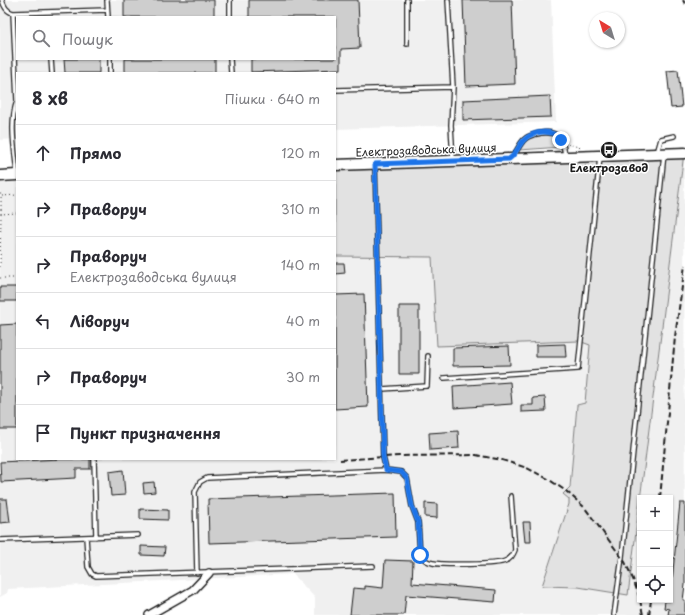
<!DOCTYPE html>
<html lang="uk">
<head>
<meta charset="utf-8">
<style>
	:root { --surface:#fff; --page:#f7f7f7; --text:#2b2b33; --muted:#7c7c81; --line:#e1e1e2 }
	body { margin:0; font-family:"Playpen Sans",sans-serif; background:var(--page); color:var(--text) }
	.controls { position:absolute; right:12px; bottom:12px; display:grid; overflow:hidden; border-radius:0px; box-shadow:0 1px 3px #0004 }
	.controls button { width:36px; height:36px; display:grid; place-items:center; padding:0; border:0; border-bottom:1px solid var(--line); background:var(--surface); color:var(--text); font:20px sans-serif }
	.compass { position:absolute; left:589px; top:12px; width:36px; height:36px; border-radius:50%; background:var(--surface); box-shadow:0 1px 3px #0004; rotate:322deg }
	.stop { position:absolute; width:12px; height:12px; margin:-9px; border:3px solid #1a73e8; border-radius:50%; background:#fff }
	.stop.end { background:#1a73e8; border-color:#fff; box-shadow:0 1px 4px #0008 }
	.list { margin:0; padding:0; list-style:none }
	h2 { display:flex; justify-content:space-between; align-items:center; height:52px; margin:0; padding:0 16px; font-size:17px }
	h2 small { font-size:13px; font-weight:400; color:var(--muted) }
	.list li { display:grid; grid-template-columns:26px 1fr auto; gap:12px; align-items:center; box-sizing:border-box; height:56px; padding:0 16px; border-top:1px solid var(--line) }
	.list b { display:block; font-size:15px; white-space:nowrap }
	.list p { margin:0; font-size:13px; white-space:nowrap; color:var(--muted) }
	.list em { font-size:13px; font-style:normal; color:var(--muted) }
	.icon { flex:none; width:22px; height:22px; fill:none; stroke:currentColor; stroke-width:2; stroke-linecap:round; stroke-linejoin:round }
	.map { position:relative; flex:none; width:685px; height:615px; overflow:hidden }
	.search { position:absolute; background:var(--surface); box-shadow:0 1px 3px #0004; left:16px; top:16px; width:320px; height:44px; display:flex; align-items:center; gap:10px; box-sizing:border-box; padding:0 14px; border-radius:0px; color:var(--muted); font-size:15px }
	.panel { position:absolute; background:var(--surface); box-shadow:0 1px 3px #0004; left:16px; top:72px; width:320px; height:388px; border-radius:0px }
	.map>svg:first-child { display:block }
	.built { fill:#f0f0f0; fill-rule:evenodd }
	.green { fill:#e2e2e2; stroke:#7f7f7f }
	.building { fill:#cecece; stroke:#1c1c1c }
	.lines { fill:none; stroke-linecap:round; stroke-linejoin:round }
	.service-casing { stroke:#1c1c1c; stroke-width:6 }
	.minor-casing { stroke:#1c1c1c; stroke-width:10 }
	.secondary-casing { stroke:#1c1c1c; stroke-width:13 }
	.path { stroke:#1c1c1c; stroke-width:1; stroke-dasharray:1 3; stroke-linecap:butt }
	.service { stroke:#fff; stroke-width:3.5 }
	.minor { stroke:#fff; stroke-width:7 }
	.secondary { stroke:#fff; stroke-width:10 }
	.rail { stroke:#1c1c1c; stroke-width:2; stroke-dasharray:6 3; stroke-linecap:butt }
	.route { stroke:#1a73e8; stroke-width:5 }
	.labels { text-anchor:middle; stroke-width:3; stroke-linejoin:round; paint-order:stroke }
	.street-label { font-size:11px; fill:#1c1c1c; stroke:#fff }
	.poi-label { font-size:11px; font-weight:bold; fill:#1c1c1c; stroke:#fff }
</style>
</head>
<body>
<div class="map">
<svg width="685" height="615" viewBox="0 0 685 615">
	<rect width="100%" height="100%" fill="#fff"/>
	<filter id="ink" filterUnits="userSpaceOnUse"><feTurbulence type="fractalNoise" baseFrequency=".025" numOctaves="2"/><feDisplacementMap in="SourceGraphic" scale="8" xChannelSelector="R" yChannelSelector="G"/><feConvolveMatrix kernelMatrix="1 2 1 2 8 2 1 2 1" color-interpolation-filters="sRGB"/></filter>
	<g filter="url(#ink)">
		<path class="built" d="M0,0H551L556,122L335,129V73H17V139L0,140ZM17,17H335V59H17Z
			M684,153L685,615H315V598L293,574L8,589L7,593L0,597V176L17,175V459H335V256L432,257L579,341L590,345L585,403L577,405L569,487L563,494L569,499V504L542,586L578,587L628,595L640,503V600H670V498H641Z"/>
		<path class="green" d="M545,135L552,136L558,138L561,147L520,150C528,137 531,137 545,135Z
			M684,153L628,595L578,587L542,586L569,504V499L563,494L570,487L577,405L585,403L590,345L579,341L437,346L432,257L335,256V165Z"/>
		<path class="building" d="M124,0H214V17H124Z
			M249,0H358L360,48L341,49V69L251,72V59H335V17H249Z
			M463,0H512L515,84L466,86Z
			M64,59H99V73H65Z
			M125,59H215V73H125Z
			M678,70L682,107L671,108L667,71Z
			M550,96L551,117L463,120V100Z
			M335,263H344L345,273L335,274Z
			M0,287H17V301H0Z
			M364,294L368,407L335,409V295Z
			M399,306H419V374H399Z
			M17,324V429H0V325Z
			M565,344L566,357H536V345Z
			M509,346L510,365L453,366V348Z
			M510,382L512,404L454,408L453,386Z
			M545,397L546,411L521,412V405H533V398Z
			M458,431L459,448L430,450L429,433Z
			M60,459H90V469H76V478L1,482L0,462Z
			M123,470L125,495L111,496L109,472Z
			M154,482L155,492L144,493L143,483Z
			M395,493L396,537L209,543L208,499Z
			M0,499H7L10,522L0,523Z
			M425,503L437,504V518L425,517Z
			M680,503H685V585L683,600H685V615H668L669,609L664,608L665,601H670V600Z
			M140,509L168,510V520L140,519Z
			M523,522H530L531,542H525Z
			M141,546L165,547L164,556L141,555Z
			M385,560L413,561L412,583L496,590L495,602L406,595L404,615H350L353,588L365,589V586L383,588Z"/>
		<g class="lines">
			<defs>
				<path id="service" d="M2,0C4,6 6,11 13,13L107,10
					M107,0L108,17
					M230,0V17
					M407,0V44
					M448,0L453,87L451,125L453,160
					M13,13L17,101C9,123 15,151 17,174
					M51,59L52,73
					M110,59V73
					M230,59L231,73
					M335,90L453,87
					M657,153L661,139L674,136
					M513,157C517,151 520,142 526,138C530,135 536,134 541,133C559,130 563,140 565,155
					M444,378L578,369L600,157
					M382,389L427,386L428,356
					M94,459L96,537
					M386,470L401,472L407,478L412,506L418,522L420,555C423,559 427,562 433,563C441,565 498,565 505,561C511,559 513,555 515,550L511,496
					M86,537L88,567L92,574L96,576L373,566
					M0,540L138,535
					M197,573L195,492L200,482L207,478L386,470L383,457L375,165
					M614,615L622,557L664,154"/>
				<path id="minor" d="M149,615L193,590L209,573"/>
				<path id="secondary" d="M335,165L685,153
					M0,176L17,175"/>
			</defs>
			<use href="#service" class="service-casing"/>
			<use href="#minor" class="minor-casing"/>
			<use href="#secondary" class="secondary-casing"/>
			<path class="path" d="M568,145L569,144L581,148
				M585,165L593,172
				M0,194H1V214L17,213
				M2,196L17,195
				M0,267L1,214
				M0,278H17"/>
			<use href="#service" class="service"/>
			<use href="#minor" class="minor"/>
			<use href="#secondary" class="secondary"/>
			<path class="rail" d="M683,0L685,4
				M340,460L399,456L476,455L502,460L527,468L548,479L566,491L585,508L625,562L633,579L640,599
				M660,498L675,337L685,265
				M640,600L643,615
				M649,615L651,600"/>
		</g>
	</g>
	<g class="lines" filter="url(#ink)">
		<path class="route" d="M420,555L418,522L412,506L407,478L401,472L386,470L383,457L375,164L509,159C516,155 518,146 524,140C534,130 553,129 561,140"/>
	</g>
	<defs>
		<symbol id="bus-disc" viewBox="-11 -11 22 22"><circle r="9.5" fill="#1c1c1c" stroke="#fff"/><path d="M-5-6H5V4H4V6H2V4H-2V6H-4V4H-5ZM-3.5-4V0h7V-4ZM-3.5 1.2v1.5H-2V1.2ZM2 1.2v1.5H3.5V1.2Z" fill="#fff"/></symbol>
	</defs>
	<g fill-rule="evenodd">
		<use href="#bus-disc" x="599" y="140" width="20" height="20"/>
	</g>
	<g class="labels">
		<g class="street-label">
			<text transform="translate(426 150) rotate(-2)" y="4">Електрозаводська вулиця</text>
		</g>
		<g class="poi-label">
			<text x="609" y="172">Електрозавод</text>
		</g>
	</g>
</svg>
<div class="controls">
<button>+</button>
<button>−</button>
<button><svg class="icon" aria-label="locate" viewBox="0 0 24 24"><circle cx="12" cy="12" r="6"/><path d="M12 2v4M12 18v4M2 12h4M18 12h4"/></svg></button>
</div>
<svg class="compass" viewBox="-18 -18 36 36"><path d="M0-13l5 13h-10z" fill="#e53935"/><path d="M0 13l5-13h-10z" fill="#7c7c81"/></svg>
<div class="stop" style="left:420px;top:555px"></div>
<div class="stop end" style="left:561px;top:140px"></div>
<div class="search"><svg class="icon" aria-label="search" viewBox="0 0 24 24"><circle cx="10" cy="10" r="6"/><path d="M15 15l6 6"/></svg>Пошук</div>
<section class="panel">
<h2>8 хв<small>Пішки · 640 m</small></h2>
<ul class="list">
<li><svg class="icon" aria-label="ahead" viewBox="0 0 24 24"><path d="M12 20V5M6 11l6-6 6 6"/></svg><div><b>Прямо</b></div><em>120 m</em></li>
<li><svg class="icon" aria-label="right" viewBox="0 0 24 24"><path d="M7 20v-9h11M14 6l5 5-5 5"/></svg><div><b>Праворуч</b></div><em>310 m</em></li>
<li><svg class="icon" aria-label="right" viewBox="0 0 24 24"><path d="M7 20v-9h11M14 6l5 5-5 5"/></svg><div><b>Праворуч</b><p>Електрозаводська вулиця</p></div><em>140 m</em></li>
<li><svg class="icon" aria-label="left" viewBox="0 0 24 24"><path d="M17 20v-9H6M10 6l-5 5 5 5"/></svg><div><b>Ліворуч</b></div><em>40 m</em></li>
<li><svg class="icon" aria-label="right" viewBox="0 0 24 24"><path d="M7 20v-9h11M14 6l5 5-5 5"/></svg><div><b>Праворуч</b></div><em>30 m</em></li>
<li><svg class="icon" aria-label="arrive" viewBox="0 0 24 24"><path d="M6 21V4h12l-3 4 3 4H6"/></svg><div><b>Пункт призначення</b></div></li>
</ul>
</section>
</div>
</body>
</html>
